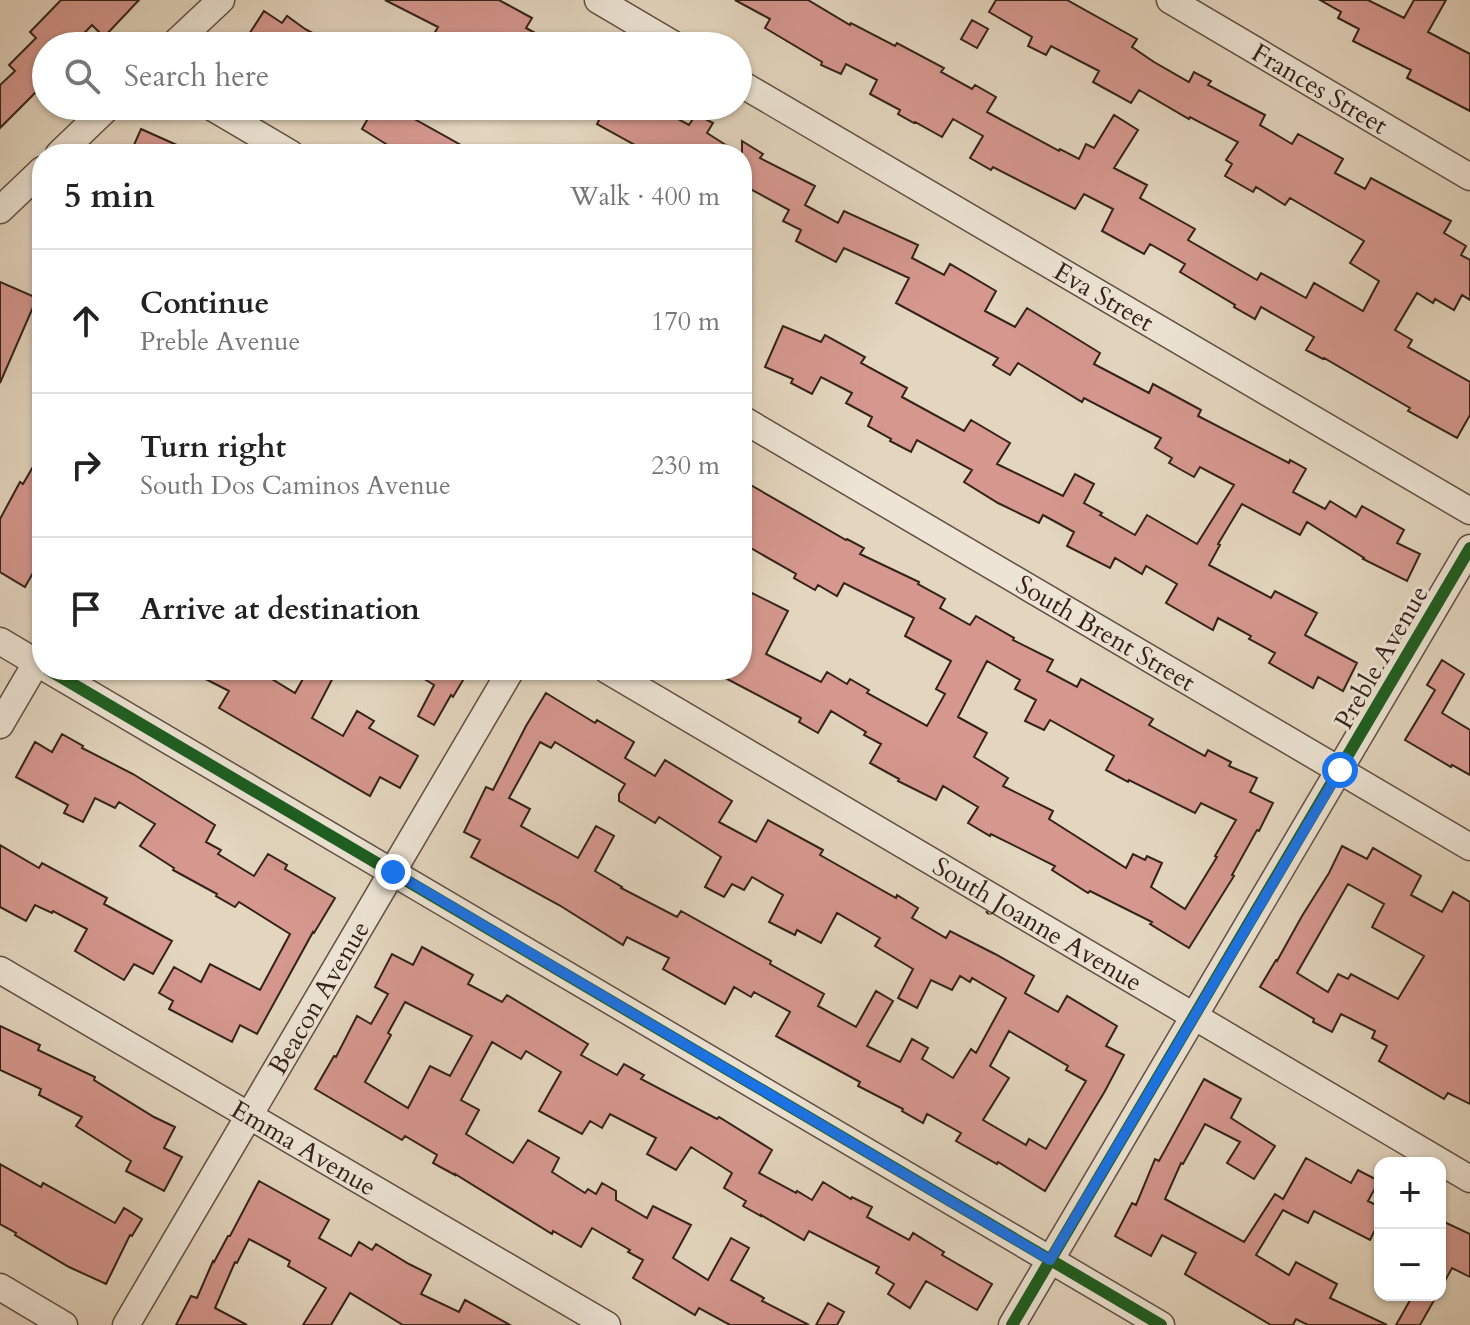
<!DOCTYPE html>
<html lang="en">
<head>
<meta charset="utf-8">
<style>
	:root { --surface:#fff; --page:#f2f2f2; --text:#222; --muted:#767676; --line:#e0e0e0 }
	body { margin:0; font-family:Cardo,serif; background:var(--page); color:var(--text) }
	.controls { position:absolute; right:24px; bottom:24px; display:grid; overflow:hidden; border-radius:16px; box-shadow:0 2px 6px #0004 }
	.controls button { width:72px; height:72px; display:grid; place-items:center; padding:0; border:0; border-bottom:2px solid var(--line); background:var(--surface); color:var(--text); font:40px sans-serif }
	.stop { position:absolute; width:24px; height:24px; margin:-18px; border:6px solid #1a73e8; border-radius:50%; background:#fff }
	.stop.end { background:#1a73e8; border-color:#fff; box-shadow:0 2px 8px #0008 }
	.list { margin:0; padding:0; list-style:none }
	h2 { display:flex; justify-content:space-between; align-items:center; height:104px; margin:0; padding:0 32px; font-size:34px }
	h2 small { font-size:26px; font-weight:400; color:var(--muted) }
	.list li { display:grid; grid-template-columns:52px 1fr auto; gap:24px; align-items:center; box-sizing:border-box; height:144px; padding:0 32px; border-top:2px solid var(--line) }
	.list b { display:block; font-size:30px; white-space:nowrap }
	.list p { margin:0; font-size:26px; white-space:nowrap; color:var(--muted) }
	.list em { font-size:26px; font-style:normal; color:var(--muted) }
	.icon { flex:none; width:44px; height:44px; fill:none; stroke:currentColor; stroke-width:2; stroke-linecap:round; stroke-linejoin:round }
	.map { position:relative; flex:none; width:1470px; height:1325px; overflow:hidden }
	.search { position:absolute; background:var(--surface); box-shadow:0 2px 6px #0004; left:32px; top:32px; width:720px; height:88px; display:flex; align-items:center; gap:20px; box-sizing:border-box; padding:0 28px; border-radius:44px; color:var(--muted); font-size:30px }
	.panel { position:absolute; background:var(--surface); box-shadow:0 2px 6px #0004; left:32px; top:144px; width:720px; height:536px; border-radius:32px }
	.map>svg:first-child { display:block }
	.building { fill:#d5978e; stroke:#34221a; stroke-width:2; fill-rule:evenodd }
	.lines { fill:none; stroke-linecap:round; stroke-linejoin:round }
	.minor-casing { stroke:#604f43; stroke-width:29 }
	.minor { stroke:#ede4d5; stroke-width:26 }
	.cycleway-casing { stroke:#ede4d5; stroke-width:17 }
	.cycleway { stroke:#1b5e20; stroke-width:12 }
	.route { stroke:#1a73e8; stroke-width:10 }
	.labels { text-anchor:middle; stroke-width:6; stroke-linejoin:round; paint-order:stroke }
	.street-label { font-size:26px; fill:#34221a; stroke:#ede4d5 }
</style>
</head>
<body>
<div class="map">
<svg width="1470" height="1325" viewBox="0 0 1470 1325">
	<rect width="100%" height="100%" fill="#e3d5be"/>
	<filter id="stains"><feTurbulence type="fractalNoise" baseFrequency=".0025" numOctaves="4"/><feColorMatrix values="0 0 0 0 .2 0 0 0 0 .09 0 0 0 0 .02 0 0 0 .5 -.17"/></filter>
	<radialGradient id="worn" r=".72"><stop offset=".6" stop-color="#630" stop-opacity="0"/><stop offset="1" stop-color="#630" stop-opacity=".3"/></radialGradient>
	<path class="building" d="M61,0H139L104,37L92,25L72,46H46V102L36,92L0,128V85L15,71L9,65L36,38L30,32Z
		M385,0H499L532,18L526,28L559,46H456L434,34L438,27Z
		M735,0H808L850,25L851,23L895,46L897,43L944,68L941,72L972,89L975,85L996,97L987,112L1059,151L1060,149L1079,159L1086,144L1094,148L1114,115L1138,130L1114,168L1147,185L1140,198L1195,229L1188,240L1257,280L1261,273L1306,298L1314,283L1363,311L1379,281L1350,263L1364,241L1290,198L1285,205L1256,187L1253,192L1225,176L1232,164L1226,160L1238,142L1190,117L1189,119L1139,90L1131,103L1093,82L1099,71L1051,46L1046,55L1028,46L1032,37L989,12L996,0H1067L1137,39L1132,47L1154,62L1189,82L1194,72L1211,81L1208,85L1265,115L1260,125L1292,144L1298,134L1343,159L1335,173L1365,189L1371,178L1451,221L1444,233L1466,246L1461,255L1470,260V300L1462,295L1454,310L1435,299L1433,303L1417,293L1395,330L1412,340L1408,347L1470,382V415L1457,438L1408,411L1410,408L1324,358L1323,359L1306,350L1314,337L1261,307L1255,319L1234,307L1235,305L1180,272L1185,264L1150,244L1144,254L1102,231L1113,209L1084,194L1075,209L993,167L991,170L970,158L983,136L953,119L942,137L915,122L914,123L898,114L900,110L870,94L877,80L846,64L841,74L821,65L822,62L765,28L770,19Z
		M1320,0H1368L1404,18L1414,0H1446L1428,32L1470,54V111L1407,78L1411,70L1353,41L1359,29L1338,18L1341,12Z
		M264,11L282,23L287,16L305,29L337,46H256L246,39Z
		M972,20L988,29L977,48L961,39Z
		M345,106H391L477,154H394L384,148L386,144L362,129L367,120Z
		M606,106H638L660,117L663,111L689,125L696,114L713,123L707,133L740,154H640L642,149L597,124Z
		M141,129L197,154H130Z
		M742,141L763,154L760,158L815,186L805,205L838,223L844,211L918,245L912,258L944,275L950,264L996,291L985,311L1015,327L1027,308L1100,353L1094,364L1149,393L1153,384L1201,410L1198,416L1289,463L1290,460L1306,469L1293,492L1325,509L1330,501L1356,517L1362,506L1404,530L1397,543L1420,554L1407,581L1363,559L1364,558L1307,522L1300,535L1242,504L1218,544L1220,545L1209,565L1271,598L1275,591L1317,613L1305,635L1357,663L1343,691L1318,677L1313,688L1269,663L1275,653L1249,639L1251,636L1218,618L1213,630L1166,603L1177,584L1146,566L1142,574L1115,558L1110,568L1067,546L1074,532L1043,515L1039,523L998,503L964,482L972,470L917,440L911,452L890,441L891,439L868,426L872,417L846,403L852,393L821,377L812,394L791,383L793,379L765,367L783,326L821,342L825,335L865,357L861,363L907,388L902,397L964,431L971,420L1010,443L997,464L1063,496L1075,474L1094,484L1084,503L1102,513L1100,515L1135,535L1147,515L1197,544L1234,485L1200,467L1194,477L1169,463L1172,458L1155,448L1161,438L1084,398L1082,402L1018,363L1010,375L993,365L998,358L896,303L909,278L844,248L836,262L796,241L801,230L783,221L789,210L743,185L742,187Z
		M0,282L37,298L0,383Z
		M42,451V557L25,587L0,572V519L20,482L23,484Z
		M742,480L846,540L847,539L864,548L860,554L919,582L918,584L945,599L940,608L970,625L976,616L1014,638L1013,640L1053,660L1047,671L1077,687L1081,679L1153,719L1149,725L1205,756L1208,750L1231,762L1229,766L1257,778L1250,792L1273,803L1259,831L1257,830L1232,875L1234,876L1189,948L1150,924L1152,922L1090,891L1088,893L1052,870L1055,866L991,834L990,836L968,823L978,807L943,786L936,800L898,781L899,779L870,763L881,744L864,735L866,732L831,711L818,733L799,722L801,718L710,670H742V613L752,593L788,611L766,654L821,682L827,672L847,684L850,679L869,690L867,693L927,726L945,694L936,689L951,661L905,636L914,618L844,583L837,596L818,585L815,590L794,578L796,574L742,543ZM987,661L1020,680L1015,689L1036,700L1025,721L1044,730L1050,720L1114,756L1106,770L1128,782L1129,780L1195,813L1201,803L1236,820L1215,856L1217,857L1185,909L1151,887L1162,863L1147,856L1145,860L1133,854L1126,868L1049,819L1053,811L1003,786L1008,778L974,757L987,733L958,717Z
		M1442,660L1464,674L1442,713L1470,730V775L1452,765L1451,767L1405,740L1435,690L1427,685Z
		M188,670H257L295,693L308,670H337L312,718L343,736L357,711L374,721L369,728L418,756L400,788L380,777L370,796L219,708L229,691Z
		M410,670H469L453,697L451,695L434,725L418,716L434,685Z
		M546,693L595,723L597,720L634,742L625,758L655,776L665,760L732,801L719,822L756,842L768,820L823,850L820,855L896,898L897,895L918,908L912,918L946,938L950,931L995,954L1034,976L1025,993L1058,1012L1067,996L1117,1026L1106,1046L1124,1055L1105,1091L1045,1191L998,1162L997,1164L956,1141L961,1133L927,1114L923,1123L902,1111L903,1109L858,1086L860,1082L776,1036L790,1012L754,992L751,997L734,987L725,1004L663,969L669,958L627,937L623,945L559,905L471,857L480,840L464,832L486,787L493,790L526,726ZM540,742L551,748L555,742L625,784L619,794V801L655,823L659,817L721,857L705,887L724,897L732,884L744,890L752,877L783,895L769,922L795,935L797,930L821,943L837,913L880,938L875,946L913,969L898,998L917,1008L931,980L952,990L960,976L970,982L972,978L1006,998L976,1053L971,1049L953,1078L922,1059L928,1048L912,1039L900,1062L867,1046L893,1001L876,991L856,1027L818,1006L824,994L770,964L771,961L681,911L677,917L621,888L622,887L595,871L614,836L596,826L578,858L521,826L530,809L509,798ZM1009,1031L1068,1066L1066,1070L1086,1081L1046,1149L1029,1139L1026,1145L983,1120L1009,1078L990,1066Z
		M62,734L83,746L82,748L133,774L215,825L206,842L221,850L218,854L254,876L268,854L287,865L285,869L335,898L314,933L313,932L257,1034L240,1025L232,1042L169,1009L173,1001L159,993L174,967L201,982L210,964L260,990L290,934L239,902L235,907L216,896L217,894L173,870L174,868L140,846L155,824L119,802L115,808L95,798L83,822L64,813L68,805L16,777L35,742L52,752Z
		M0,845L39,868L42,863L107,898L104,904L172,941L153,974L134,964L124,980L75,951L87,929L53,911L52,913L35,905L26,921L0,907Z
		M1342,846L1367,859L1373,848L1421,876L1411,895L1442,912L1453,892L1470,902V1104L1448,1093L1444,1099L1379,1061L1387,1046L1372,1038L1375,1031L1341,1014L1332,1032L1313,1022L1314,1019L1260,987L1276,960L1277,961L1302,916L1329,873ZM1348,884L1384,904L1372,927L1424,956L1398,999L1351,974L1348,979L1338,974L1328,992L1297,973Z
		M422,947L473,975L468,984L502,1002L507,995L588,1044L581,1055L617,1075L624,1064L644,1075L641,1079L717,1119L719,1117L772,1150L759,1173L796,1193L797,1191L812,1200L823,1182L851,1199L852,1197L872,1207L867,1217L909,1240L913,1233L944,1252L942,1255L992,1284L977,1310L926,1281L910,1308L888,1294L894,1284L876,1273L879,1267L809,1231L804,1240L761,1215V1216L743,1206L746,1201L724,1188L732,1173L691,1147L676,1170L647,1154L656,1138L610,1114L602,1128L590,1121L582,1134L539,1111L561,1072L526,1051L521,1059L492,1042L461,1100L479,1110L466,1134L513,1163L528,1140L559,1158L552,1172L585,1193L588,1189L596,1194L602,1183L616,1191V1200L647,1218L653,1206L691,1225L673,1258L708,1280L731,1238L749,1248L731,1280L764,1298L762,1301L809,1325H730L699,1308L695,1315L633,1278L643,1260L628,1252L630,1250L592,1228L581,1247L553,1231L552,1234L455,1174V1175L433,1163L437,1155L405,1136L402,1140L315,1089L334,1056L336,1057L357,1016L371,1024L388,994L375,987L392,954L413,965ZM405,1002L472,1036L450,1076L430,1066L408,1108L365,1082L391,1035L388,1033Z
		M0,1026L40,1045L38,1050L95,1077L94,1080L154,1117L175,1127L164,1148L182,1157L164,1191L126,1171L131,1161L76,1126L82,1117L39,1095L41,1089L0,1070Z
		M1204,1079L1241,1099L1231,1118L1275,1146L1254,1179L1227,1163L1240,1142L1205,1124L1183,1164L1181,1163L1165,1199L1244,1242L1275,1194L1283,1199L1306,1158L1351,1183L1358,1170L1379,1181L1368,1201L1380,1207V1220L1370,1240L1314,1211L1308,1223L1283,1210L1256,1255L1289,1275L1296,1262L1337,1284L1330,1298L1387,1325H1308L1296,1319L1293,1325H1271L1185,1274L1196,1253L1162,1235L1151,1256L1115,1236L1132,1203L1136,1205L1155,1159L1159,1161Z
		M0,1164L41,1187L43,1183L115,1223L124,1208L142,1219L132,1236L130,1235L106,1284L69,1267L15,1235L16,1233L0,1224Z
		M259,1181L329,1220L319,1238L351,1256L359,1242L372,1250L376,1244L409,1264L431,1275L421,1294L459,1312L465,1300L510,1325H403L350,1293L331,1325H303L326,1288L288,1266L290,1261L249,1239L237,1263L235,1262L215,1308L247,1325H176L191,1296L197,1298L213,1261L214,1262L228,1236H230Z
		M1440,1220L1470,1234V1277L1452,1268L1440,1290Z
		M1413,1295H1437L1420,1325H1396Z
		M828,1303L844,1312L837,1325H816Z"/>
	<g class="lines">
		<defs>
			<g id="minor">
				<path d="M598,0L676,46"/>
				<path id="s1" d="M1170,0L1470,177"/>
				<path d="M172,46L221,0"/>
				<path id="s2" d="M738,82L1470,511"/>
				<path d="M210,106L291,154"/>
				<path d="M59,154L109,106"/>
				<path d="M0,210L42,170"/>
				<path id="s3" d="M742,419L1470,847"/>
				<path d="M0,641L42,666"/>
				<path d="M49,670L1161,1325"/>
				<path id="s4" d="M607,670L1470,1179"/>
				<path d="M0,725L42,653"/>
				<path id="s5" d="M0,970L607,1325"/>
				<path d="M0,1287L64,1325"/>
				<path id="s6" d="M126,1325L511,670"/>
				<path d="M1012,1325L1470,548"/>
			</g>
		</defs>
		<use href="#minor" class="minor-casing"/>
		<use href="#minor" class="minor"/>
		<defs>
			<path id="cycleway" d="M49,670L1161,1325
				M1012,1325L1470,548"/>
		</defs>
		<use href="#cycleway" class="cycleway-casing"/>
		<use href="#cycleway" class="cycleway"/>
	</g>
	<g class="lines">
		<path class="route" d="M393,872L1050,1260L1340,770"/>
	</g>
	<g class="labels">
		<g class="street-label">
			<text dy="9" stroke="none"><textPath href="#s1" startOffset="174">Frances Street</textPath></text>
			<text dy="9" stroke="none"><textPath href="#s2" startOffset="424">Eva Street</textPath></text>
			<text dy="9" stroke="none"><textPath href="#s3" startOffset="422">South Brent Street</textPath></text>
			<text transform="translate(1381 657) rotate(-60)" y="9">Preble Avenue</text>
			<text dy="9" stroke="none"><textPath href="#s4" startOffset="500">South Joanne Avenue</textPath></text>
			<text dy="9" stroke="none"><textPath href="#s6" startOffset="380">Beacon Avenue</textPath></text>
			<text dy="9" stroke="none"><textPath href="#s5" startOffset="352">Emma Avenue</textPath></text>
		</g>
	</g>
	<rect width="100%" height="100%" filter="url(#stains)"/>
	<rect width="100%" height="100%" fill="url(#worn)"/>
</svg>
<div class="controls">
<button>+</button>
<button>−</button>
</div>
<div class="stop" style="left:1340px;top:770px"></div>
<div class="stop end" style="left:393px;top:872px"></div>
<div class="search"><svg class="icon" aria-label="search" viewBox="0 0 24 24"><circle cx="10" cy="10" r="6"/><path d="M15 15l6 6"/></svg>Search here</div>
<section class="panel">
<h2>5 min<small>Walk · 400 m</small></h2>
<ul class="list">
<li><svg class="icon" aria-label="ahead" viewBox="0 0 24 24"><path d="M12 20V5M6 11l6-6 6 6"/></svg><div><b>Continue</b><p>Preble Avenue</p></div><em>170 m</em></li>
<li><svg class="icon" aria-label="right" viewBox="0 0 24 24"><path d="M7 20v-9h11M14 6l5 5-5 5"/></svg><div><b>Turn right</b><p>South Dos Caminos Avenue</p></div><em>230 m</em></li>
<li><svg class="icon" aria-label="arrive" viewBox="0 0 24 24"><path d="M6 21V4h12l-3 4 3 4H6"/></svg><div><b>Arrive at destination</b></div></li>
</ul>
</section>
</div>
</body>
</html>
